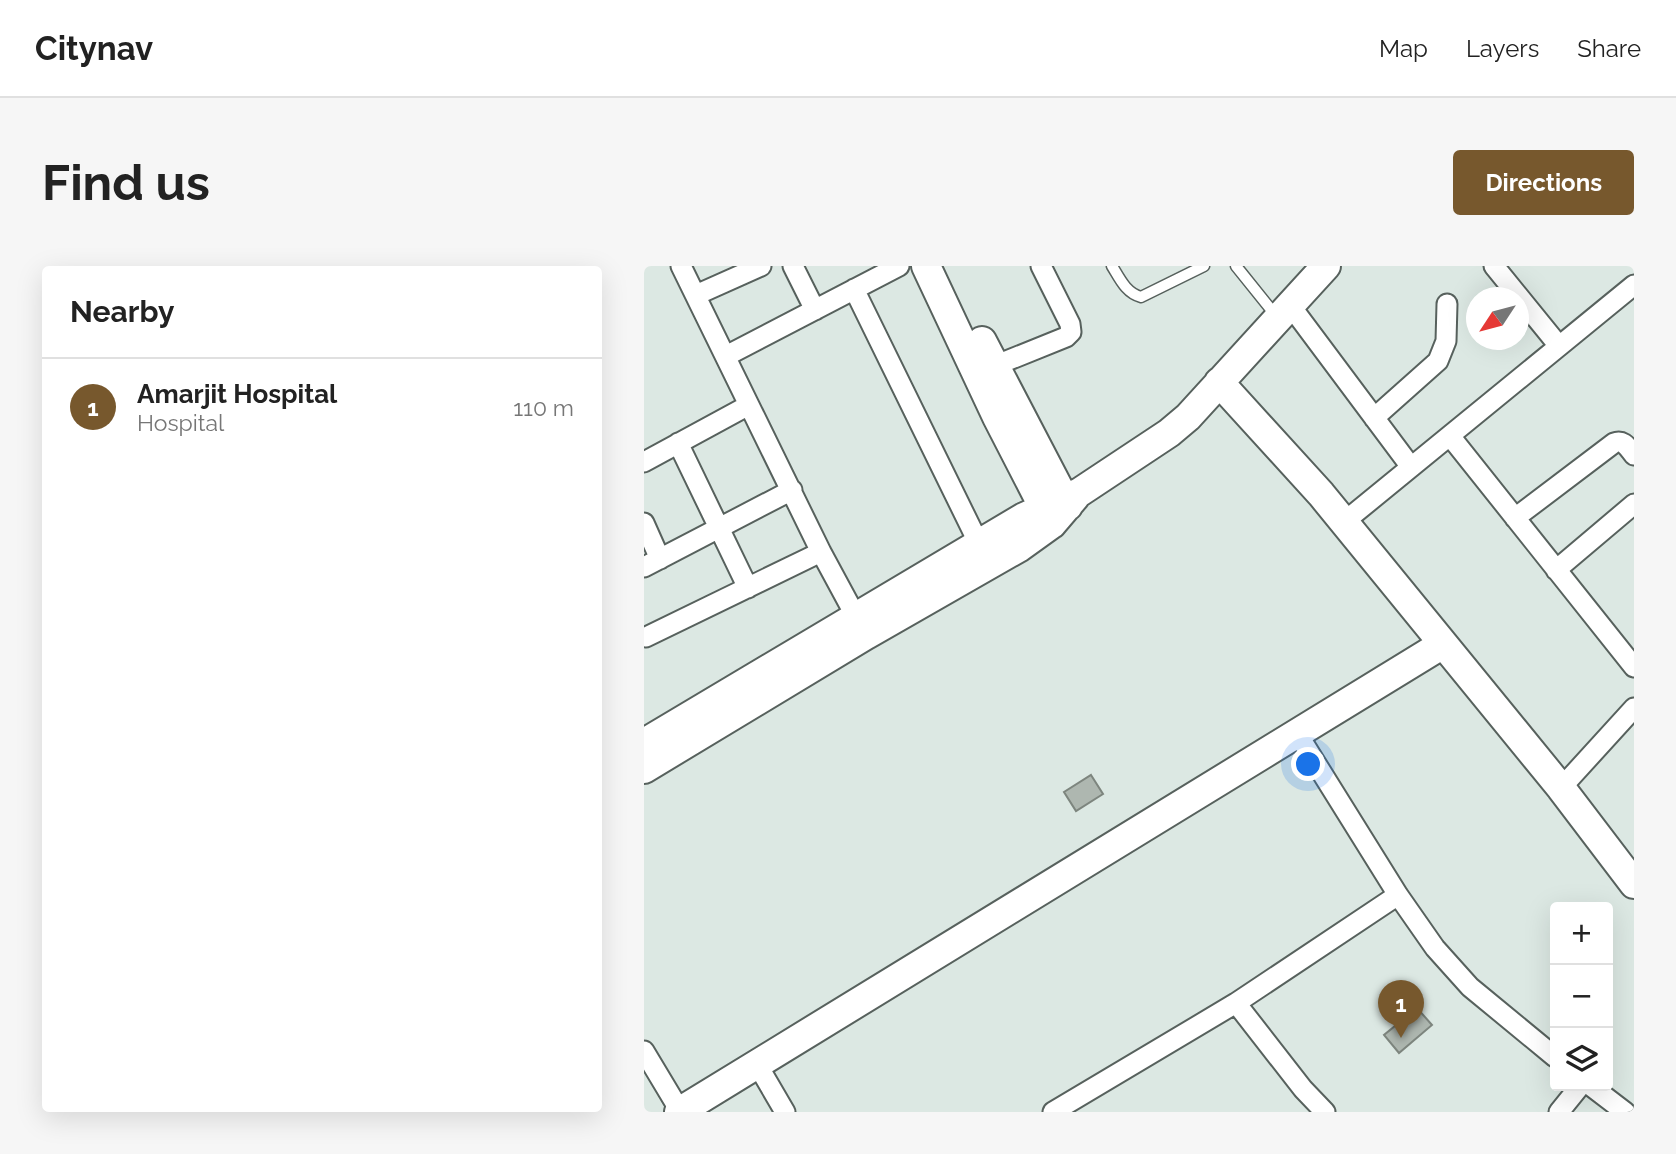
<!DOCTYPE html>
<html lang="en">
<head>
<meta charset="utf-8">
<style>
	:root { --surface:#fff; --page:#f6f6f6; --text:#222; --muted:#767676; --line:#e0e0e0; --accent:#77582d }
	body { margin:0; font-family:Raleway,sans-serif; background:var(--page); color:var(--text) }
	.controls { position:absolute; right:21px; bottom:21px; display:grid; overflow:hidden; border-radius:7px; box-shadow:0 7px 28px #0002 }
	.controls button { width:63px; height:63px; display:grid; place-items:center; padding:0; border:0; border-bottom:2px solid var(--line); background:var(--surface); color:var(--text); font:35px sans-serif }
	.compass { position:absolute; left:822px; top:21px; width:63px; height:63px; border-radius:50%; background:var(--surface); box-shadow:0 7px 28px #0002; rotate:234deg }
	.you { position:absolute; left:665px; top:499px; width:24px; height:24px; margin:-18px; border:5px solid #fff; border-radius:50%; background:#1a73e8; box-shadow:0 0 0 10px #1a73e833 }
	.badge { display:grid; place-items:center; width:46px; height:46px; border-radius:50%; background:var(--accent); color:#fff; font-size:23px; font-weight:700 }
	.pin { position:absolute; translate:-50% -58px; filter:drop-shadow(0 2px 4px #0008) }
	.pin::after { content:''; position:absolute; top:37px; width:24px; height:21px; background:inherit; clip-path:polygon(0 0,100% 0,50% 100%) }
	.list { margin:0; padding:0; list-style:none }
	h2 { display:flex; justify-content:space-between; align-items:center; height:91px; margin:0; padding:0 28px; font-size:30px }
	h2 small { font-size:23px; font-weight:400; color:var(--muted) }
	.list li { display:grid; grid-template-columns:46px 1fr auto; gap:21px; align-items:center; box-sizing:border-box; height:98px; padding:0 28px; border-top:2px solid var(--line) }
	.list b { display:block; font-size:26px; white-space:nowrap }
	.list p { margin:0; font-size:23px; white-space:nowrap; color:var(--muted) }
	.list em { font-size:23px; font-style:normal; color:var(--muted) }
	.icon { flex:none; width:38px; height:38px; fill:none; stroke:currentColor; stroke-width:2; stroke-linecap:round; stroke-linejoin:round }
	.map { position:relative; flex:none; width:990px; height:846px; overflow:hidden; border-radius:7px }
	header { display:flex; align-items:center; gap:42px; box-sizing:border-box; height:98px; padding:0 35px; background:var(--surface); border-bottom:2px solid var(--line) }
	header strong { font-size:33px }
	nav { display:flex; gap:38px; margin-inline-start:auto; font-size:24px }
	.intro { display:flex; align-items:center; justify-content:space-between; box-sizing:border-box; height:168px; padding:0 42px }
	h1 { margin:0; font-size:49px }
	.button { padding:18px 32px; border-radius:7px; background:var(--accent); color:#fff; font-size:24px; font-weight:700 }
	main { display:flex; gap:42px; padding:0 42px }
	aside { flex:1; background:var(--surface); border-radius:7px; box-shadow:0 7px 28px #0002 }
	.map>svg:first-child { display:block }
	.building { fill:#aeb7b0; stroke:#7d857e; stroke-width:2 }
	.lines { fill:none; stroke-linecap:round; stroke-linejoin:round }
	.lane-casing { stroke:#57615d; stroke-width:13 }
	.street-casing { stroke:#57615d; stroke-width:23 }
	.secondary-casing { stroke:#57615d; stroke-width:32 }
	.lane { stroke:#fff; stroke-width:10 }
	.street { stroke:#fff; stroke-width:19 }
	.secondary { stroke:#fff; stroke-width:28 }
</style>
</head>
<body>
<header>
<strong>Citynav</strong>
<nav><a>Map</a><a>Layers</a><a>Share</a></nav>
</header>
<div class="intro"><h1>Find us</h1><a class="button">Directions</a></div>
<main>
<aside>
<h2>Nearby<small></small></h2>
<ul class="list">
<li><span class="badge">1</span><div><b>Amarjit Hospital</b><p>Hospital</p></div><em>110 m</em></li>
</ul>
</aside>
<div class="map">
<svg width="990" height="846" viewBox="0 0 990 846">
	<rect width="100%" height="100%" fill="#dce8e3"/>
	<path class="building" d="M447,509L459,528L432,545L420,526Z
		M773,742L788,759L755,787L740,769Z"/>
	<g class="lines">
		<defs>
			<path id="lane" d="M468,0C476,13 482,27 497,31L560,0
				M592,0L633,51"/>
			<path id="street" d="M37,0L177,286L218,362
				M149,0L171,44
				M850,0L915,80
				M210,23L335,278
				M52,29L117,0
				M646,39L767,201
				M82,90L255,0
				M350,100L422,71L427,66L426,58L397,0
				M730,152L794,95L802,75L803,38
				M806,170L990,401
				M34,177L104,322
				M0,196L105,139
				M871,252L970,177C980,173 984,182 990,189
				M700,256L990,19
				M0,257L16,293
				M0,301L148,224
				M912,304L990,238
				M2,371L177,286
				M653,467L754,629L791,682L826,721L911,791
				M917,522L990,442
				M592,737L659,823L681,846
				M0,785L36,845
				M113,798L141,846
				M947,820L981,846
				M409,846L592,737L754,629
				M915,846L936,820"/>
			<path id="secondary" d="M282,0L353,151L408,258
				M338,75L424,240
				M575,116L677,228L917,522L990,618
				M0,477L380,251L436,226L525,167L544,151L682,0
				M0,503L222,369L376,281L408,258L431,231
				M35,846L799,378"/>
		</defs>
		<use href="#lane" class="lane-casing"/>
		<use href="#street" class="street-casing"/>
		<use href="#secondary" class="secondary-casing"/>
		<use href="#lane" class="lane"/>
		<use href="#street" class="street"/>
		<use href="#secondary" class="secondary"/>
	</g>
</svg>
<div class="controls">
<button>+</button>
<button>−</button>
<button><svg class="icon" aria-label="layers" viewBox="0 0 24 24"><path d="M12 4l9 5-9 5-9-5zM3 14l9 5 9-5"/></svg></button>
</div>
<svg class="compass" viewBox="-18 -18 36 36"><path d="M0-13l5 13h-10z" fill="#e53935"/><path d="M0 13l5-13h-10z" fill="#767676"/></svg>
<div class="you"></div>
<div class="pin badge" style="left:757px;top:772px">1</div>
</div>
</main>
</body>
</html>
